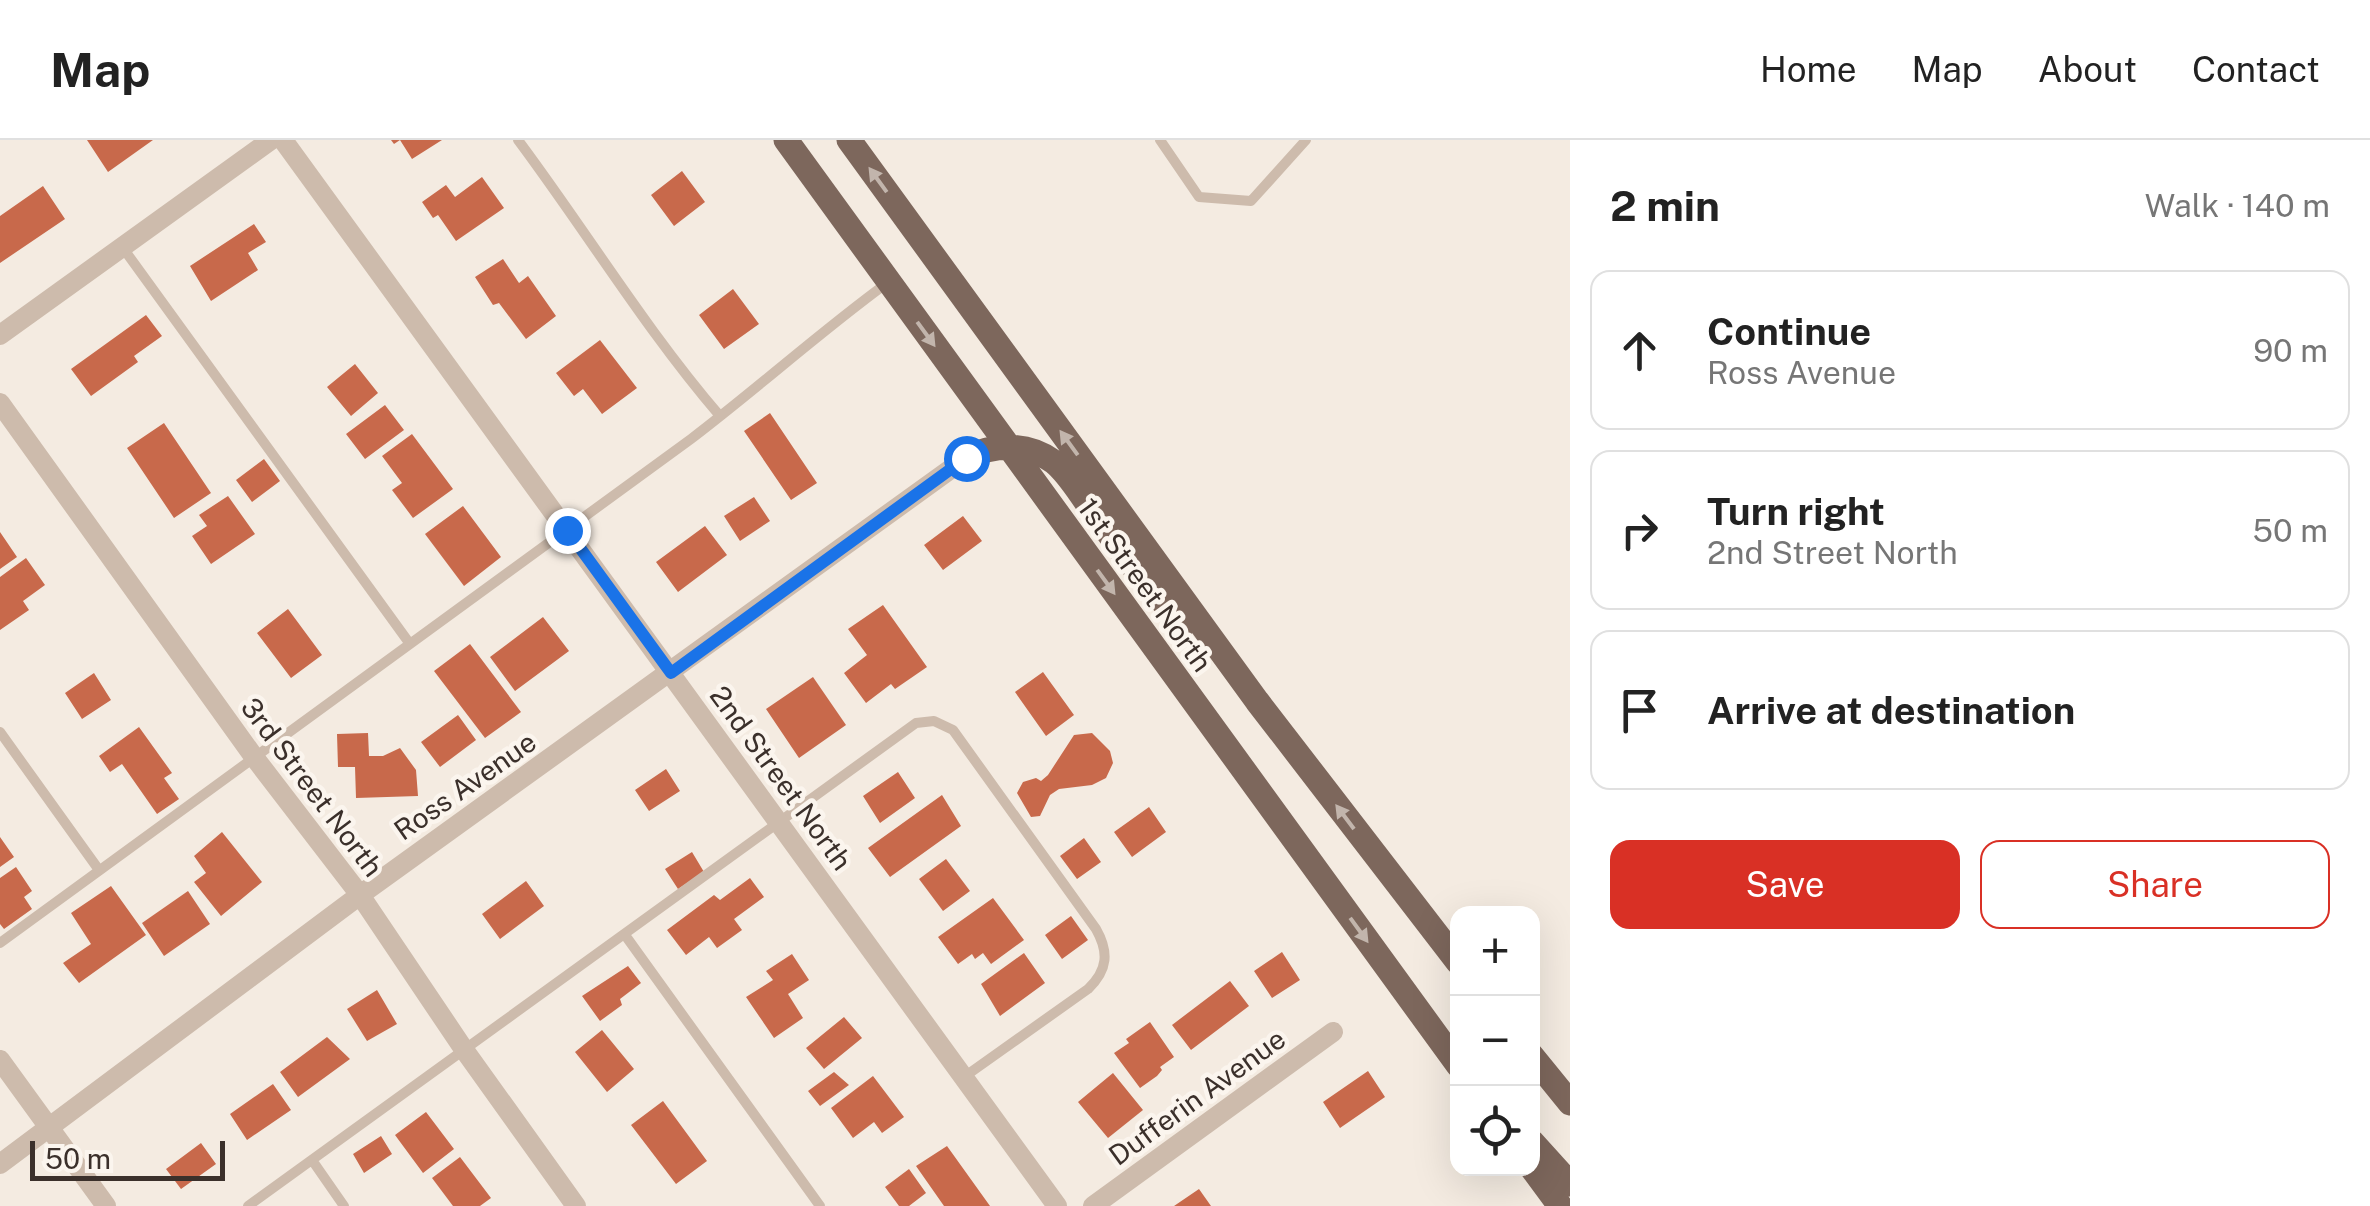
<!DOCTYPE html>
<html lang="en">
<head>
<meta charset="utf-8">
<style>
	:root { --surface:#fff; --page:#f2f2f2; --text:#222; --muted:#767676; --line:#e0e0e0; --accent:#d93025 }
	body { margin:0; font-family:"Public Sans",sans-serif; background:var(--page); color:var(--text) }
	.controls { position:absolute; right:30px; bottom:30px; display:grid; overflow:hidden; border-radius:20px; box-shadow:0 10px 40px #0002 }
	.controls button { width:90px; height:90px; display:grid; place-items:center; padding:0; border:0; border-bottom:2px solid var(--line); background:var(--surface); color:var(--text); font:50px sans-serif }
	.scale { position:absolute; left:30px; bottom:25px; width:195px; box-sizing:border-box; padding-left:10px; border:5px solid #3b302b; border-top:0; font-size:28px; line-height:35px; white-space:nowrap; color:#3b302b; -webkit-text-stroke:8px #fbf5ee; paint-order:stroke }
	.stop { position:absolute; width:30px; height:30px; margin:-22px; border:8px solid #1a73e8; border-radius:50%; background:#fff }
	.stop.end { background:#1a73e8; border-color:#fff; box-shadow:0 2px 10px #0008 }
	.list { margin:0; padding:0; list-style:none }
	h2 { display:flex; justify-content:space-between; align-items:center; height:130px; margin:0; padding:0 40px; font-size:42px }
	h2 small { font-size:32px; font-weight:400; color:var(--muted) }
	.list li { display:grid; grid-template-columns:65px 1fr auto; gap:30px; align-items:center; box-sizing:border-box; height:160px; margin:0 20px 20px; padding:0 20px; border:2px solid var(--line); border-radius:20px }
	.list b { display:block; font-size:38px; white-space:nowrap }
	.list p { margin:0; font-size:32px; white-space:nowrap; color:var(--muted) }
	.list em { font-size:32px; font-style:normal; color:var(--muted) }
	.actions { display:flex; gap:20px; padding:30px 40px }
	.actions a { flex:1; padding:22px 0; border:2px solid var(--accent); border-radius:20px; text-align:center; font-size:35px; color:var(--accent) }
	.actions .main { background:var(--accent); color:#fff }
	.icon { flex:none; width:55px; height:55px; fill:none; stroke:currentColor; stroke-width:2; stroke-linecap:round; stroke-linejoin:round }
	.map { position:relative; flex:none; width:1570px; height:1066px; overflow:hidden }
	header { display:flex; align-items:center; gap:60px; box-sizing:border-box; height:140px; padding:0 50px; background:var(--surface); border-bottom:2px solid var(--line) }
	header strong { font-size:48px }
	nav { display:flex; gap:55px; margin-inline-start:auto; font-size:35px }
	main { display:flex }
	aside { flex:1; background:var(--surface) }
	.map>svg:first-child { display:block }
	.building { fill:#c8694b }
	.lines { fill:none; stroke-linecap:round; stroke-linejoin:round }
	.lane { stroke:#cdbbac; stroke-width:10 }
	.street { stroke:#cdbbac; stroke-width:20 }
	.primary { stroke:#7d675c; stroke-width:25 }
	.oneway { fill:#c2b5ac }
	.route { stroke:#1a73e8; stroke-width:12 }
	.labels { text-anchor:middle; stroke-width:9; stroke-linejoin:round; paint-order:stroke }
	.street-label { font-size:28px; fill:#3b302b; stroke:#fbf5ee }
</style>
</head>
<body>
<header>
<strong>Map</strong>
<nav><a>Home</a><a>Map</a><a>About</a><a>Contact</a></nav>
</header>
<main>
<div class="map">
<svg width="1570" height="1066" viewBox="0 0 1570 1066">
	<rect width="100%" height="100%" fill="#f4ebe1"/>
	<path class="building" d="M87,0H153L108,32Z
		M391,0H442L412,19L400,0L394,4Z
		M682,31L705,62L674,86L651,55Z
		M482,37L504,68L456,101L438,75L433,78L422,62L446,45L455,57Z
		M43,46L65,79L0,123V76Z
		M254,84L266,102L248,113L258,130L211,161L190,126Z
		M503,119L519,143L528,136L556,176L526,199L499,163L493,165L475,137Z
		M733,149L759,184L724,209L699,175Z
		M146,175L162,196L134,216L138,222L91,256L71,229Z
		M600,200L637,248L602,274L583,249L574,256L556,233Z
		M355,224L378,253L351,276L327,247Z
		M385,265L404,290L365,319L346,294Z
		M770,273L817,343L791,360L744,291Z
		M164,283L211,353L174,378L127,308Z
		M412,294L453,349L413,378L392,350L402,343L382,316Z
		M264,319L280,341L252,362L236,340Z
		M228,356L255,394L211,424L192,396L207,386L199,375Z
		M754,357L770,381L740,401L724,376Z
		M463,366L501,417L464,446L425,394Z
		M963,376L982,401L943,430L924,405Z
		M705,386L727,415L678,452L656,422Z
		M0,392L17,417L0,429Z
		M26,418L45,445L23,461L29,470L0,490V437Z
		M883,465L927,527L895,549L891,544L866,563L844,533L867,515L848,489Z
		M288,469L322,515L291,538L257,493Z
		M543,477L569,511L515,551L490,517Z
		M470,504L521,572L485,598L434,531Z
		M1043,532L1074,575L1046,596L1015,552Z
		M94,533L111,560L82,579L65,553Z
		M813,537L846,585L799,618L766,569Z
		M458,575L476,600L440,627L421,602Z
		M139,587L172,633L164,638L179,659L157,674L122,624L110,632L99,616Z
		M368,593L369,616H383L400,608L416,630L418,656L356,658L355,627H338L337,594Z
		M1092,593L1110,611L1113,623L1106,638L1092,645L1059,649L1050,655L1040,676L1031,677L1017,653L1023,642L1036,638L1041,641L1048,635L1074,595Z
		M666,629L680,651L649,671L635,650Z
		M898,632L915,658L880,683L863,656Z
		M942,655L961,686L890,737L868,708Z
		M1149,667L1166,692L1132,717L1114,692Z
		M222,692L262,742L221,776L194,742L206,733L194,716Z
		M0,697L14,717L0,727Z
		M1084,698L1101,722L1077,739L1060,716Z
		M692,712L704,732L678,749L665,729Z
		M946,719L970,751L943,771L919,739Z
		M16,727L32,751L24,757L32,769L4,789L0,784V738Z
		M750,738L764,757L734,779L742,790L717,808L709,797L686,815L667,790L714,755L720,760Z
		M526,741L544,766L500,799L482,774Z
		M111,746L146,795L79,843L63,823L91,804L71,773Z
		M188,751L210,784L164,816L142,783Z
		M993,758L1024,800L991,824L983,813L975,819L972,814L958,824L938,797Z
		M1071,776L1088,800L1062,819L1045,795Z
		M1282,812L1300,840L1272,858L1254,831Z
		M1024,813L1045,843L1000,876L981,844Z
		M792,814L809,840L788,854L803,878L774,898L746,857L773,840L766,831Z
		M628,826L641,843L620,859L622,865L600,881L582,856Z
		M1230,841L1249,866L1191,910L1172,885Z
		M377,850L397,884L367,901L347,869Z
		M844,877L862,898L824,929L806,908Z
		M1150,882L1174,917L1160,927L1162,930L1157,936L1140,948L1114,913L1129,903L1126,899Z
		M602,890L634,929L607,952L575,912Z
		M327,897L350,919L298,957L280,932Z
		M1368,931L1385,957L1340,988L1323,962Z
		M834,932L849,945L820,966L808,951Z
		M1113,933L1143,970L1108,998L1078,962Z
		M873,936L904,977L882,993L874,982L853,998L831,968Z
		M273,944L291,970L247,1000L230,974Z
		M663,961L707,1021L676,1044L631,985Z
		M426,972L454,1009L423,1033L395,995Z
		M381,996L392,1014L364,1033L353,1014Z
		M201,1003L216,1024L181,1049L166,1029Z
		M947,1006L990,1066H944L916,1026Z
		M460,1017L491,1058L480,1066H453L432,1038Z
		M909,1029L926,1053L909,1066H899L885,1047Z
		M1199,1049L1211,1066H1174Z"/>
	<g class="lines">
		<path class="lane" d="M518,0C586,91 646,190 720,276
			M1160,0L1199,57L1251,61L1306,0
			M123,108L410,504
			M0,592L99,730
			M625,795L820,1066
			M0,803L691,299C758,248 820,192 887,143
			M312,1020L344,1066
			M248,1066L916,583L934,581L953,590L1096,789C1109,812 1108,830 1088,849L964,937"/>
		<path class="street" d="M283,0L1057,1066
			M0,195L271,0
			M0,263L254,617L360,755L465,911L576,1066
			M0,920L106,1066
			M0,1024L360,755L966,318
			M1093,1066L1333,892"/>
		<path class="primary" d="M786,0L1458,925
			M849,0L1257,561L1458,822
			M966,318C994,304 1027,302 1054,322C1069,334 1080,354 1092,370C1121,410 1148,451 1185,483
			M1532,916L1570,963
			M1532,1002L1570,1044
			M1532,1028L1560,1066"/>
	</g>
	<defs><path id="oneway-solid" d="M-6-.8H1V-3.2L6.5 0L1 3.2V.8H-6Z" transform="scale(2.5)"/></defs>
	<g class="oneway">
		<use href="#oneway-solid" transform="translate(878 40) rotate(-126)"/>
		<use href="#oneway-solid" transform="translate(926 194) rotate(54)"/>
		<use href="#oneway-solid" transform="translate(1069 303) rotate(-126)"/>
		<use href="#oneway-solid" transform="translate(1106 442) rotate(54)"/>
		<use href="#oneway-solid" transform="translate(1345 677) rotate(-127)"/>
		<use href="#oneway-solid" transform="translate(1359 790) rotate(54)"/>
	</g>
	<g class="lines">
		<path class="route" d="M567,390L671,533L966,318"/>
	</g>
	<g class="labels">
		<g class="street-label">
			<text transform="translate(1145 445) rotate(54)" y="10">1st Street North</text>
			<text transform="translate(781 638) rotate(54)" y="10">2nd Street North</text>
			<text transform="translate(465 646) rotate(-35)" y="10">Ross Avenue</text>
			<text transform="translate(312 647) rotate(53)" y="10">3rd Street North</text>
			<text transform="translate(1197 957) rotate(-36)" y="10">Dufferin Avenue</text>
		</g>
	</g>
</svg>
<div class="controls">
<button>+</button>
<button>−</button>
<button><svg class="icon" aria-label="locate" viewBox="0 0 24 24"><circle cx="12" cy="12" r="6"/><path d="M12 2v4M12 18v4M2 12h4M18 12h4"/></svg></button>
</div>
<div class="scale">50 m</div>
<div class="stop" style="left:966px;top:318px"></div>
<div class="stop end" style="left:567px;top:390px"></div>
</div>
<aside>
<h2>2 min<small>Walk · 140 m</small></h2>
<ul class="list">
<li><svg class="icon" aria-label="ahead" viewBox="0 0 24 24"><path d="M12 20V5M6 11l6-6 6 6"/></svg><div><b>Continue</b><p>Ross Avenue</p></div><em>90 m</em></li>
<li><svg class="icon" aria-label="right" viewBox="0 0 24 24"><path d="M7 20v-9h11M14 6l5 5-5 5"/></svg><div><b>Turn right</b><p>2nd Street North</p></div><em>50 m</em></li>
<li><svg class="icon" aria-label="arrive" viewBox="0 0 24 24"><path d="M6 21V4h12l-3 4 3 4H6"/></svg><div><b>Arrive at destination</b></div></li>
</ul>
<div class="actions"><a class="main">Save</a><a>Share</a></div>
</aside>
</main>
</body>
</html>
